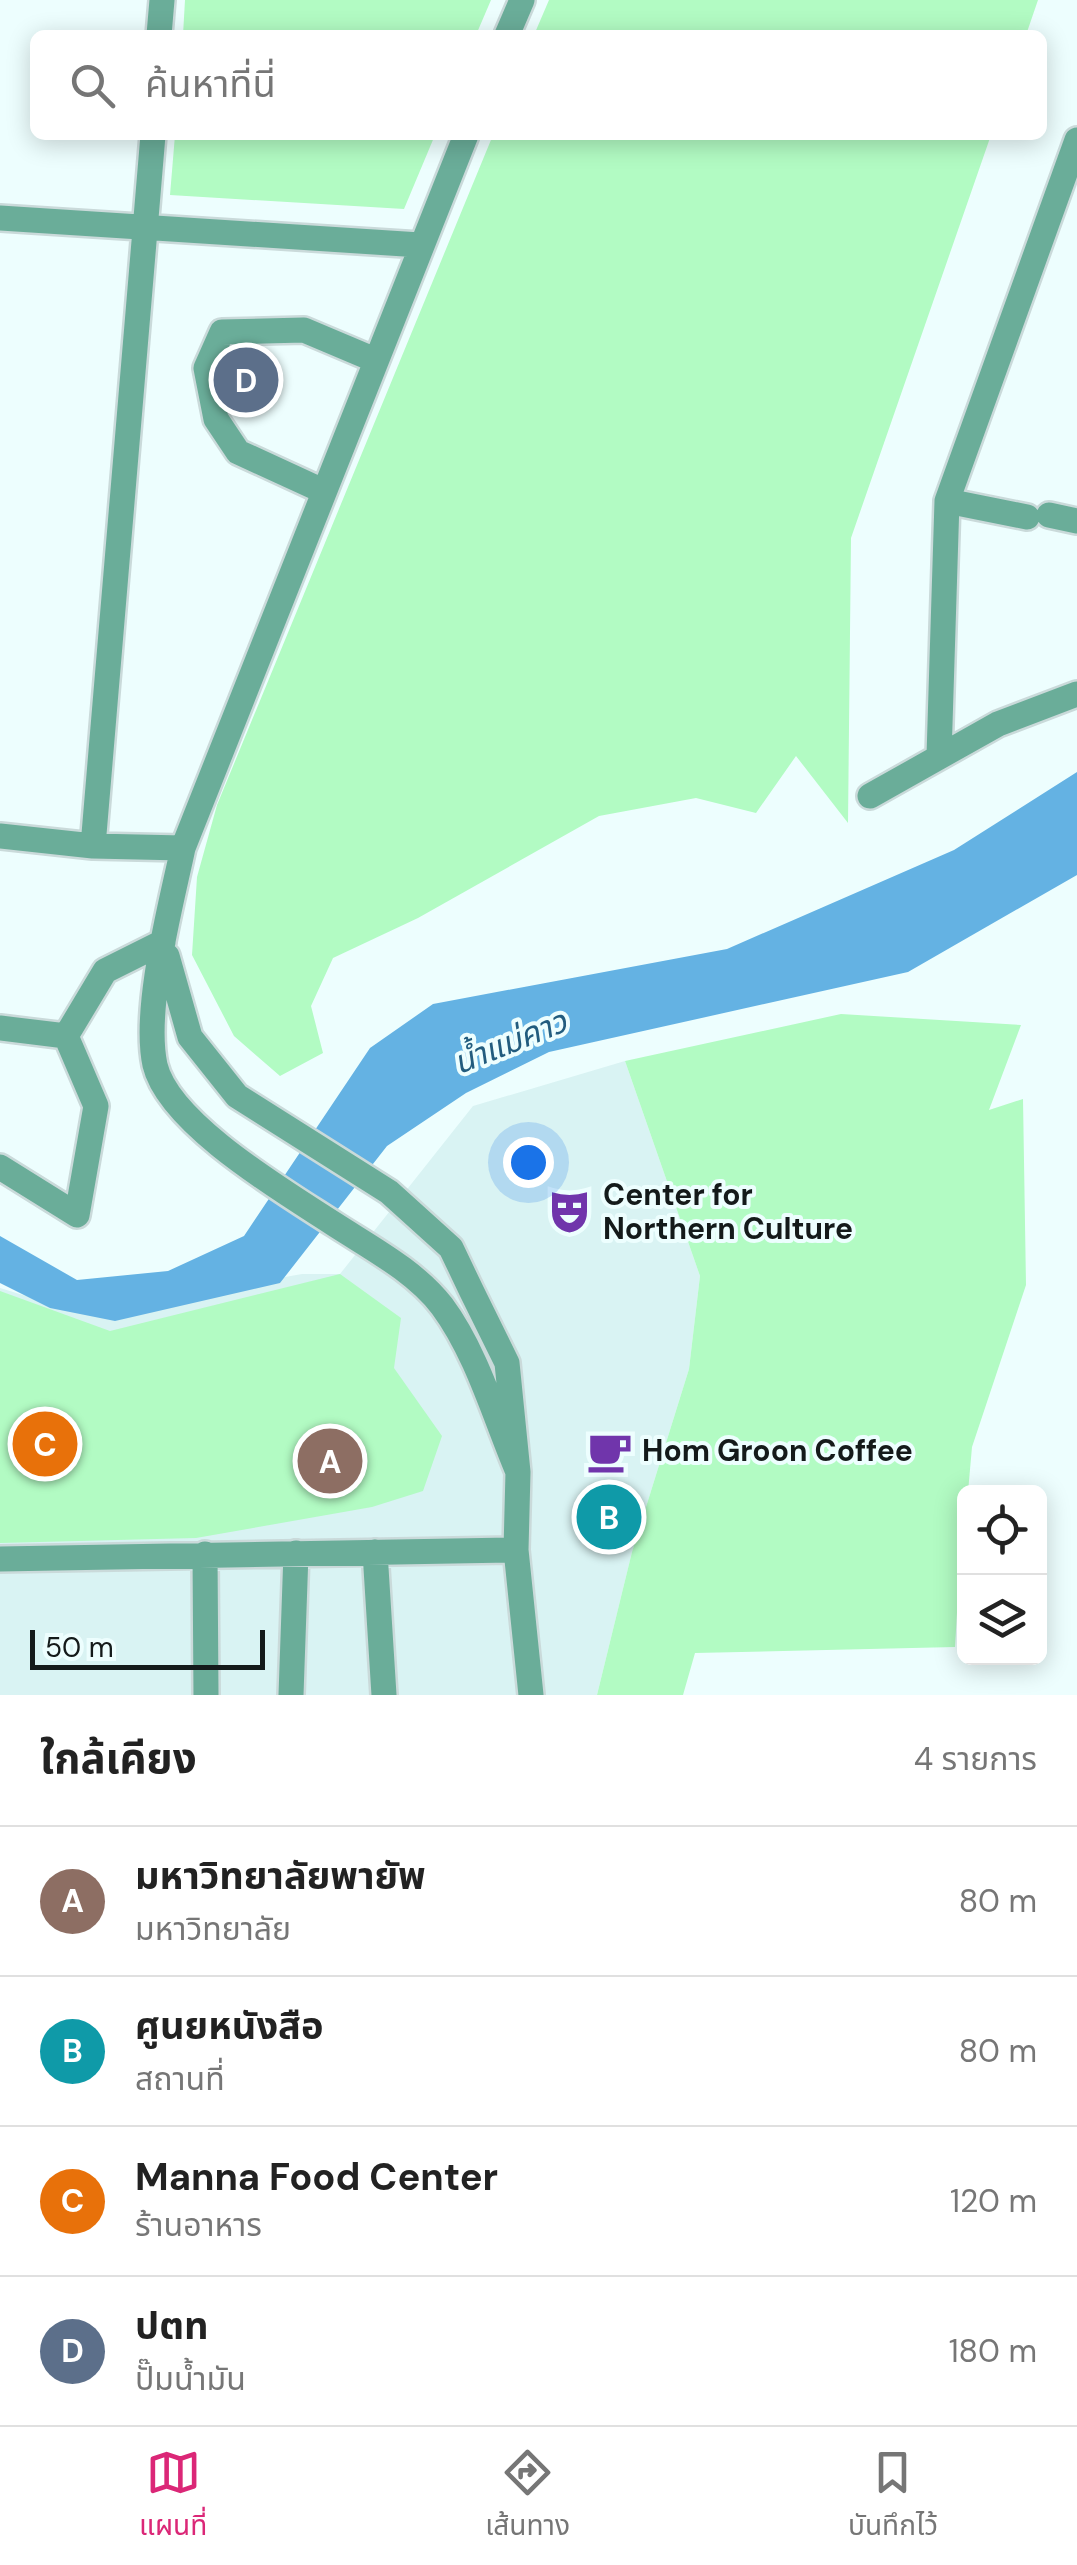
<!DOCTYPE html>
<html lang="th">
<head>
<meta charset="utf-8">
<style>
	:root { --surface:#fff; --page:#f2f2f2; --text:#222; --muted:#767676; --line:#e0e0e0; --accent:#db2777 }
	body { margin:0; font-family:"DM Sans","Noto Sans Thai",sans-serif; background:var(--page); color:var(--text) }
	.controls { position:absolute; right:30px; bottom:30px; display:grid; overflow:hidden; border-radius:15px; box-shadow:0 5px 25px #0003 }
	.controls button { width:90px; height:90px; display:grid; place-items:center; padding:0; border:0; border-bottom:2px solid var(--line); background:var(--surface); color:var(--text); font:50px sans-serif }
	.scale { position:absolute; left:30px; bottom:25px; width:235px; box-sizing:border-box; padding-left:10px; border:5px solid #141a1a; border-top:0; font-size:28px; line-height:35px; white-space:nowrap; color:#141a1a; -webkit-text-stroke:8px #edfefe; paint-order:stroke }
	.you { position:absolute; left:528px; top:1162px; width:35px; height:35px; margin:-25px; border:8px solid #fff; border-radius:50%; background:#1a73e8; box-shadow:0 0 0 15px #1a73e833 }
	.badge { display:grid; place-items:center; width:65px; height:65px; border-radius:50%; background:var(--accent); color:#fff; font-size:32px; font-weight:700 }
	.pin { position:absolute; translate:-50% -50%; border:5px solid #fff; box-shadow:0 2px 10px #0006 }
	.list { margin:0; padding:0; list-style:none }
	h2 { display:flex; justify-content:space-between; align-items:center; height:130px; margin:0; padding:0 40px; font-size:42px }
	h2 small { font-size:32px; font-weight:400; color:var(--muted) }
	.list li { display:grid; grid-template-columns:65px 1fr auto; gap:30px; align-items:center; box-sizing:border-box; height:150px; padding:0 40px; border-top:2px solid var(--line) }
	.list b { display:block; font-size:38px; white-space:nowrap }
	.list p { margin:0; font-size:32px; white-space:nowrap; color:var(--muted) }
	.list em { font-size:32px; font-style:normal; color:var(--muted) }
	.icon { flex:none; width:55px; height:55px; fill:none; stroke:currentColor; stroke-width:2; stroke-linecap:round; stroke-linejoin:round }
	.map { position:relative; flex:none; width:1077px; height:1695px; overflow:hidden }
	.search { position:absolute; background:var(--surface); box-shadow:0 5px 25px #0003; left:30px; right:30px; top:30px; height:110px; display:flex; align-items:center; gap:25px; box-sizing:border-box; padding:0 35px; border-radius:15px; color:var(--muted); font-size:38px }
	.sheet { height:730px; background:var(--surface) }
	nav { display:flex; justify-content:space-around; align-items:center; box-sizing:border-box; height:140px; border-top:2px solid var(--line); background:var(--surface); font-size:28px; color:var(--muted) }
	nav a { display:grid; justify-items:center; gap:5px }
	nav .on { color:var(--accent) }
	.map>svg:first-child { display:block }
	.built { fill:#d9f3f3 }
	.green { fill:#b2fbc3 }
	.water { fill:#64b2e3 }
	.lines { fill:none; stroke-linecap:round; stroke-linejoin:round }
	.minor-casing { stroke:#cadada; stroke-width:30 }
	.minor { stroke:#6aad99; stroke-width:25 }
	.labels { text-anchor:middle; stroke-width:8; stroke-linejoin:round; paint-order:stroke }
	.poi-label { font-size:30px; font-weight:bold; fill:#141a1a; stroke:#edfefe; text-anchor:start }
	.water-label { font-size:32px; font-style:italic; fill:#225c7e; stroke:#edfefe }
</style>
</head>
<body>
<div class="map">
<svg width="1077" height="1695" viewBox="0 0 1077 1695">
	<rect width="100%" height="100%" fill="#edfefe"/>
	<path class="built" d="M625,1061L700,1276L689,1369L632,1552L597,1695H0V1288L82,1313L302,1274H340L473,1106Z"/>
	<path class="green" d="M185,0H491L476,35H183Z
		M549,0H1038L1026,35H534Z
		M175,135H435L404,209L170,195Z
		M493,135H991L851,538L848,823L796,756L756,813L696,798L599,816L418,918L333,958L311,1006L323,1053L280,1076L234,1036L192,955L197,877L217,805Z
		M841,1014L1021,1025L989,1110L1023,1099L1026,1285L972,1447L968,1492H964L955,1647L695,1653L683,1695H597L632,1552L689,1369L700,1276L625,1061Z
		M340,1274L401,1318L394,1368L442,1436L423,1491L372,1507L196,1538L0,1543V1291L110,1331Z"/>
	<path class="water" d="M1077,772V875L908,972L549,1052L466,1093L387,1146L280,1283L115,1321L50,1308L0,1283V1236L77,1280L168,1271L244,1236L370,1048L433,1004L727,949L954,850Z"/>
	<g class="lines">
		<defs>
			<path id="minor" d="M159,35L162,0
				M507,35L522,0
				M466,135L183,848C171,905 143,1009 155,1065C169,1124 285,1192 334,1224C371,1248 415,1271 442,1306C477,1353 495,1418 518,1472
				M0,218L420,245
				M323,491L238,452L216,419L206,368L222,332L304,330L375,360
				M947,501L1027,517
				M1049,515L1077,521
				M939,756L947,501L1077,140
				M870,796L998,724L1077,694
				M0,836L93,846L183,848
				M93,846L153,135
				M167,956L190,1037L237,1096L389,1192L451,1248L472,1292L507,1363L518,1472L516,1550L531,1695
				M0,1028L66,1036L105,971L163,942
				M0,1167L77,1215L96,1106L66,1036
				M375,1552L384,1695
				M205,1554L206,1695
				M0,1559L516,1550
				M291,1695L296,1553"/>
		</defs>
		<use href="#minor" class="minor-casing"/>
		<use href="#minor" class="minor"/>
	</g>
	<defs>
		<symbol id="theatre-bare" viewBox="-9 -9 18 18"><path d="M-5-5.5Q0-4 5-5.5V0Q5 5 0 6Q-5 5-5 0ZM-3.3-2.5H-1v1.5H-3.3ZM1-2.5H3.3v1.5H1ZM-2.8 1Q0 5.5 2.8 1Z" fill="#7035ab" stroke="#edfefe" stroke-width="2.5" paint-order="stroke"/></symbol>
		<symbol id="cafe-bare" viewBox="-9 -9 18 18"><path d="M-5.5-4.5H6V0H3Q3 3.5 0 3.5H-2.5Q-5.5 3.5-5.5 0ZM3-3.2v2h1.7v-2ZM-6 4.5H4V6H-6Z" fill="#7035ab" stroke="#edfefe" stroke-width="2.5" paint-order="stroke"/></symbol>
	</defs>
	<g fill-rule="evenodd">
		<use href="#theatre-bare" x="538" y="1180" width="63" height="63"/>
		<use href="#cafe-bare" x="578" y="1420" width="63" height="63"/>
	</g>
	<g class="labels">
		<g class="poi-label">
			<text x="603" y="1205">Center for<tspan x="603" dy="34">Northern Culture</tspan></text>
			<text x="642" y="1461">Hom Groon Coffee</text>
		</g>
		<g class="water-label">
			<text transform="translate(510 1042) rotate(-22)" y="11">น้ำแม่คาว</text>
		</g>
	</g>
</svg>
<div class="controls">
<button><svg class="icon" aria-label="locate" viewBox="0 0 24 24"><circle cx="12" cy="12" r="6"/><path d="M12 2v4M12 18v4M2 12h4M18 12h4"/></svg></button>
<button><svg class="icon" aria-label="layers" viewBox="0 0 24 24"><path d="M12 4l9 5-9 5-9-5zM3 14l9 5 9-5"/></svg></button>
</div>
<div class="scale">50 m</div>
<div class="you"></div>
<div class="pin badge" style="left:330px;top:1461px;background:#8d6e63">A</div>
<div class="pin badge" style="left:609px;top:1517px;background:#0f9aa8">B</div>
<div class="pin badge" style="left:45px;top:1444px;background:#e8710a">C</div>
<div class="pin badge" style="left:246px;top:380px;background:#5c6f8a">D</div>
<div class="search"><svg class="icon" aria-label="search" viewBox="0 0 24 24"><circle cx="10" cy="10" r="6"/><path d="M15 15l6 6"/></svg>ค้นหาที่นี่</div>
</div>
<section class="sheet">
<h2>ใกล้เคียง<small>4 รายการ</small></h2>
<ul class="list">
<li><span class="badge" style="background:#8d6e63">A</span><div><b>มหาวิทยาลัยพายัพ</b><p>มหาวิทยาลัย</p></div><em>80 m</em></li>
<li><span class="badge" style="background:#0f9aa8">B</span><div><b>ศูนยหนังสือ</b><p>สถานที่</p></div><em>80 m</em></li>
<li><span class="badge" style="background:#e8710a">C</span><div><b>Manna Food Center</b><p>ร้านอาหาร</p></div><em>120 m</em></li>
<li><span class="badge" style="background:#5c6f8a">D</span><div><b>ปตท</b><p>ปั๊มน้ำมัน</p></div><em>180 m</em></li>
</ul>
</section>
<nav>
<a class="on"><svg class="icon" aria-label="map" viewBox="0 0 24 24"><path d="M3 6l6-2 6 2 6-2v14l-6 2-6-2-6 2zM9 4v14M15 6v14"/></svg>แผนที่</a>
<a><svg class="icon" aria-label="directions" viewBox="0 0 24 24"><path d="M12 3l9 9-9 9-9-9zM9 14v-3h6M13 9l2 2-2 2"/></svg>เส้นทาง</a>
<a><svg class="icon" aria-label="saved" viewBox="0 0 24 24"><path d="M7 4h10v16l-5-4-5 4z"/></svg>บันทึกไว้</a>
</nav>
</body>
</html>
